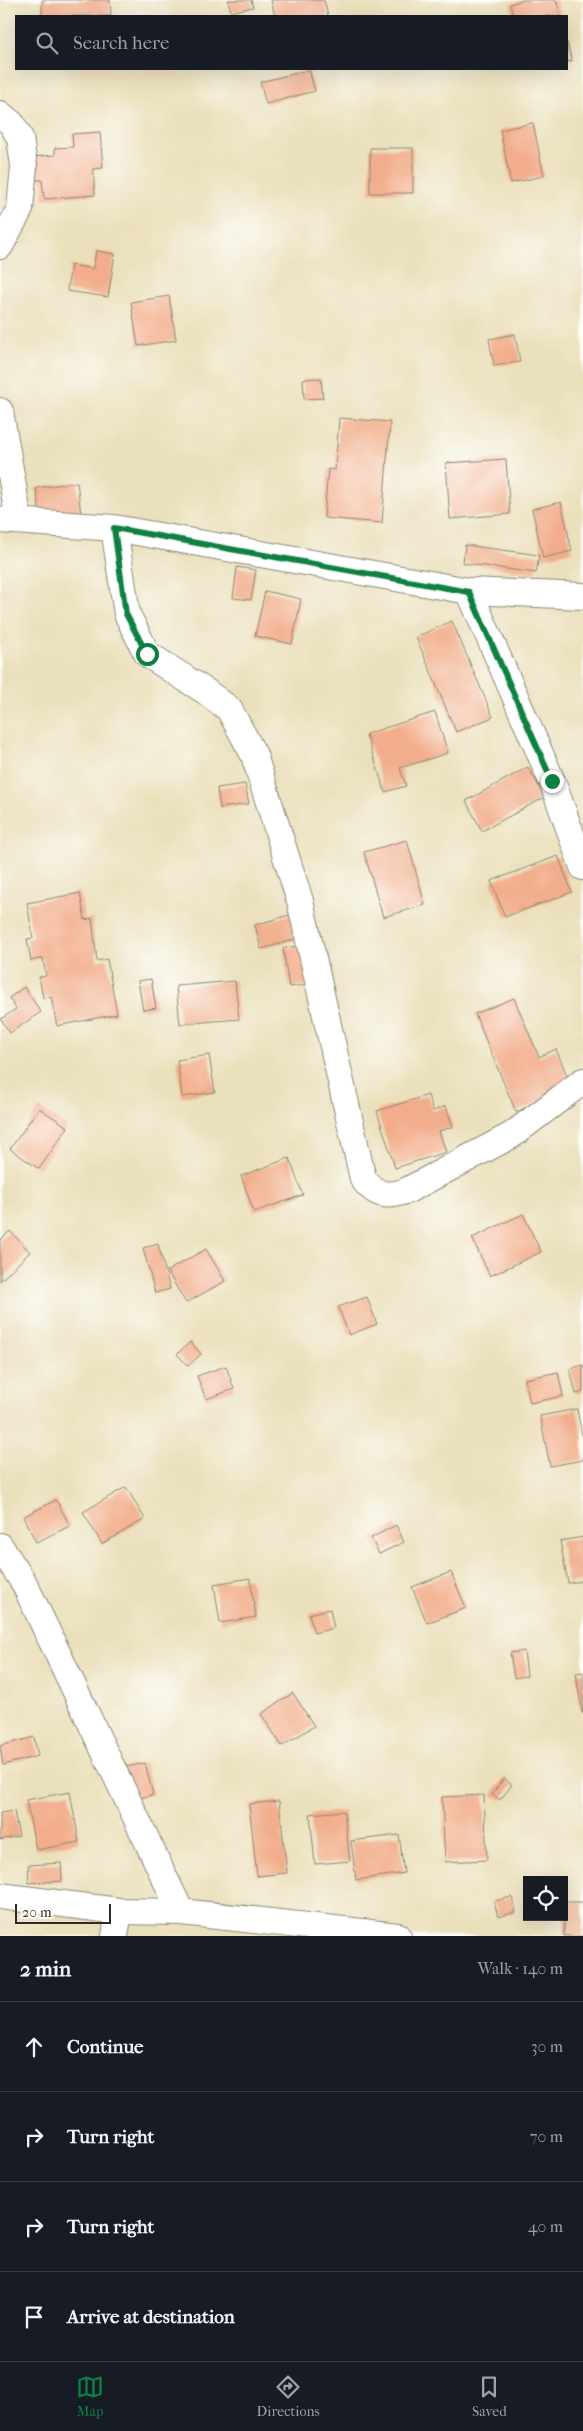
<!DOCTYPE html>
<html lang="en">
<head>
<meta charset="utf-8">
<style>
	:root { --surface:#171b24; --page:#20242c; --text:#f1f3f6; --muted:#9ea1a6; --line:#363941; --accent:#0b8043 }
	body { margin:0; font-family:"IM FELL French Canon",serif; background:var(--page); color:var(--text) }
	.controls { position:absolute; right:15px; bottom:15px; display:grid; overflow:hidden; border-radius:0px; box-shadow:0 5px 20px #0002 }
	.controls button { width:45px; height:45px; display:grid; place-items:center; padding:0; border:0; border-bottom:1px solid var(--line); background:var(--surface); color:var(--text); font:25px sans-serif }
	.scale { position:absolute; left:15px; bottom:12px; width:96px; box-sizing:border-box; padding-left:5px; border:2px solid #2b2b2b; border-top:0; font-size:14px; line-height:18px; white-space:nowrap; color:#2b2b2b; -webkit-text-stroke:4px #fdfcf7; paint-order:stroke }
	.stop { position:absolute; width:15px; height:15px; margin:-11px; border:4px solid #0b8043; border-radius:50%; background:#fff }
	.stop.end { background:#0b8043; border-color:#fff; box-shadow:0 1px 5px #0008 }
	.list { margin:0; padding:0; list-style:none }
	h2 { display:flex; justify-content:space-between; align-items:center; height:65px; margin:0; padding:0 20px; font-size:21px }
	h2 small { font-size:16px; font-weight:400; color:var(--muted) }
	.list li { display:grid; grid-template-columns:32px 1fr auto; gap:15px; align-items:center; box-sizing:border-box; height:90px; padding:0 20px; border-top:1px solid var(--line) }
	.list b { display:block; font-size:19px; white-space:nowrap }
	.list em { font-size:16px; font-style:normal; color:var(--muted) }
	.icon { flex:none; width:28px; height:28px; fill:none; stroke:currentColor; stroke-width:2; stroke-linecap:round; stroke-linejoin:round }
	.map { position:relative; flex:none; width:583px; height:1936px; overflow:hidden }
	.search { position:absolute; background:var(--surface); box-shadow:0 5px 20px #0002; left:15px; right:15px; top:15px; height:55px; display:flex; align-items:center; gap:12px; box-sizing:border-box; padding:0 18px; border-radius:0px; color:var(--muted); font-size:19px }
	.sheet { height:425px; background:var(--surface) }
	nav { display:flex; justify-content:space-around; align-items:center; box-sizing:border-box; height:70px; border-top:1px solid var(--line); background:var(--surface); font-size:14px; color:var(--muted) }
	nav a { display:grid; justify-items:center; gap:2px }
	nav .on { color:var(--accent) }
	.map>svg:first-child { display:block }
	.building { fill:#f2ae8c }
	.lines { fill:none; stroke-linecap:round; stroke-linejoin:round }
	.street-casing { stroke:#8b8674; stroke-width:28 }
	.street { stroke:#fff; stroke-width:26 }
	.route { stroke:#0b8043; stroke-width:6 }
</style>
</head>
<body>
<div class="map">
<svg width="583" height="1936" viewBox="0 0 583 1936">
	<rect width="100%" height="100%" fill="#fdfcf7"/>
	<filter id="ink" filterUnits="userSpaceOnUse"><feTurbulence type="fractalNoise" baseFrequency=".02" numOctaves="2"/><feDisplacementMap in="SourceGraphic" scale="10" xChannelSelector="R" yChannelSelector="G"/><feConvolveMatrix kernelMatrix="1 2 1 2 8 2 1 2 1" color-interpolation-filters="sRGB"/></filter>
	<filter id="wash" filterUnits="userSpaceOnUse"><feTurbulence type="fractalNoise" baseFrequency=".0096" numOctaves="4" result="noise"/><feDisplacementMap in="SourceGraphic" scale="20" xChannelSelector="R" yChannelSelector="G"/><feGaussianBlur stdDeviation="1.12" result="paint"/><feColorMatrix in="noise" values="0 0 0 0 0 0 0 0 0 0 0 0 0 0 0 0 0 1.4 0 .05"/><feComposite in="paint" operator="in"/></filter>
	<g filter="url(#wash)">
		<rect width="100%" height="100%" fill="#ebe0bc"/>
		<g id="blocks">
			<path class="building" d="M42,0H110L111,16H42Z
				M228,0H251L253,7L231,12Z
				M271,0H324L328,16H275Z
				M523,0H556L561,16H513L510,4Z
				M567,42L572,61L567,62Z
				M309,70L315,91L266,104L260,82Z
				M533,123L544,176L511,183L500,130Z
				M100,132L103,168L93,169L95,195L44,199L42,180H32L31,157L55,155V148L73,147L72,134Z
				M370,148H413V193H370Z
				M96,251L115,254L108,297L67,291L71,265L93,269Z
				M169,296L176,340L138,346L131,302Z
				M515,334L520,362L494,366L489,339Z
				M321,378L323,398L304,399L303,379Z
				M339,418L390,422L382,523L324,518L328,469L335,470Z
				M506,459L510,514L450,519L446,463Z
				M77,482L81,514L41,520L36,488Z
				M561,502L572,551L543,558L532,509Z
				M465,545L539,555L536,573L463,563Z
				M237,567L256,570L251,600L233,598Z
				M265,591L301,599L292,644L255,636Z
				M452,621L493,717L456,732L416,637Z
				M435,712L448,753L400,768L406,786L385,792L366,734Z
				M528,767L545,797L482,831L466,801Z
				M245,784L249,804L220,808L217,788Z
				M407,840L425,905L383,917L364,852Z
				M558,856L572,892L505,917L491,881Z
				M80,893L85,920L92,918L97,961L107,959L117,1014L57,1026L51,997L43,998L39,977L46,976L43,958L31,961L27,939L33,938L27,903Z
				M293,914L300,938L261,949L255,925Z
				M307,945L313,984L289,987L283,948Z
				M151,979L156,1008L143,1010L138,981Z
				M235,981L239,1019L180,1024L176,986Z
				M24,987L41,1012L10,1033L1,1019L16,1009L9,998Z
				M514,998L539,1057L556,1049L572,1088L516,1112L475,1014Z
				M209,1055L215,1092L182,1097L177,1060Z
				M428,1095L433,1111L446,1106L453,1127L439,1131L446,1152L395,1168L377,1111Z
				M39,1108L68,1127L39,1169L10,1149Z
				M289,1158L303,1195L254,1212L241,1176Z
				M523,1214L541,1252L490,1276L472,1238Z
				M10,1231L30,1252L0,1281V1240Z
				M158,1244L170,1289L155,1293L143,1248Z
				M206,1249L225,1281L186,1303L167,1271Z
				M367,1297L377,1324L349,1335L338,1307Z
				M190,1342L201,1354L188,1366L177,1354Z
				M583,1365V1392L576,1394L570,1369Z
				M226,1366L234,1389L206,1399L197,1376Z
				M558,1372L563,1396L530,1403L525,1379Z
				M577,1409L583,1440V1460L550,1466L540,1416Z
				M126,1487L145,1519L102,1544L83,1512Z
				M56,1500L70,1526L36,1542L23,1517Z
				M396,1525L404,1542L379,1554L371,1538Z
				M583,1537V1581L568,1583L560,1541Z
				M451,1572L466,1608L427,1623L412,1587Z
				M250,1578L256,1617L220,1623L214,1584Z
				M330,1609L334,1628L314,1633L309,1614Z
				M524,1651L527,1676L514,1678L510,1653Z
				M583,1672V1713H582L576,1673Z
				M293,1693L314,1726L282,1746L261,1714Z
				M34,1737L38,1756L3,1765L0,1746Z
				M145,1763L153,1795L130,1800L122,1768Z
				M504,1778L512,1785L500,1800L492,1794Z
				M70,1792L79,1842L36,1850L26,1800Z
				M484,1795L487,1860L445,1862L442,1797Z
				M279,1801L287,1873L257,1876L249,1804Z
				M14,1811L19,1836L0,1840V1813Z
				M344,1811L350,1861L315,1864L310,1814Z
				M399,1835L404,1873L356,1880L351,1841Z
				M61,1863L62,1881L29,1883L28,1865Z
				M512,1897L516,1912L498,1917L494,1901Z
				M564,1902H583V1936H564Z"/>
		</g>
	</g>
	<g filter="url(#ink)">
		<use href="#blocks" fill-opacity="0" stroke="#8b8674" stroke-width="1"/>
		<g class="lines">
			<defs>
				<path id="street" d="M0,114L12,124L20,138L24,166L20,209L0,246
					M0,411L19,521
					M0,520L114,528L469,591L583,596
					M114,528L127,614L147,654L205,691L229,709L254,755L300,901L363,1179C376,1196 388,1198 408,1190L512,1135L583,1081
					M469,591L552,781L583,867
					M0,1546L24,1583L181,1912
					M0,1896L119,1911L181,1912L398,1936
					M115,1936L119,1911"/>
			</defs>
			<use href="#street" class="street-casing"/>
			<use href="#street" class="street"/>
		</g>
	</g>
	<g class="lines" filter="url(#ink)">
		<path class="route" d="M147,654L126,614L114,528L469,592L552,781"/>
	</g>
</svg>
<div class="controls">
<button><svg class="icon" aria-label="locate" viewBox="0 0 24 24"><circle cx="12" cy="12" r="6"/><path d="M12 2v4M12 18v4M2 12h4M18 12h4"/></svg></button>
</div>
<div class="scale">20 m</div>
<div class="stop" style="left:147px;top:654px"></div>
<div class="stop end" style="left:552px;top:781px"></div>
<div class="search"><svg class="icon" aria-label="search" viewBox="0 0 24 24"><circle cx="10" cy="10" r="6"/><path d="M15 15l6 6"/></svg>Search here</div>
</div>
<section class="sheet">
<h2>2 min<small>Walk · 140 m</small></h2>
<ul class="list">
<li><svg class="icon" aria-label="ahead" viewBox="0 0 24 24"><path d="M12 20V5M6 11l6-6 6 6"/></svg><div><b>Continue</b></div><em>30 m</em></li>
<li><svg class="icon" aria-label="right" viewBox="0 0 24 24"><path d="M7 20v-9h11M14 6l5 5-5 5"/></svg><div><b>Turn right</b></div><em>70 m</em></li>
<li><svg class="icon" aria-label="right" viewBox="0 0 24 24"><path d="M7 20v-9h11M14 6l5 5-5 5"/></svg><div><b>Turn right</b></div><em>40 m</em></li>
<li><svg class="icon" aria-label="arrive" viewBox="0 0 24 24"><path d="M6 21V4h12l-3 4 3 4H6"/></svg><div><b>Arrive at destination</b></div></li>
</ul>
</section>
<nav>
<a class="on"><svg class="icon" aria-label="map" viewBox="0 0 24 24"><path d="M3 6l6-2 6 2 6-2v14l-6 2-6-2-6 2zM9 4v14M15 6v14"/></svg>Map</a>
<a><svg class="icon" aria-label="directions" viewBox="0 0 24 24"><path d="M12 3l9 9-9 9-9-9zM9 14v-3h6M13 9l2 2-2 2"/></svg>Directions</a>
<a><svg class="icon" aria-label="saved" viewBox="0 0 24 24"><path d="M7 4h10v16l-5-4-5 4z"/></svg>Saved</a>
</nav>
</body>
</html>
